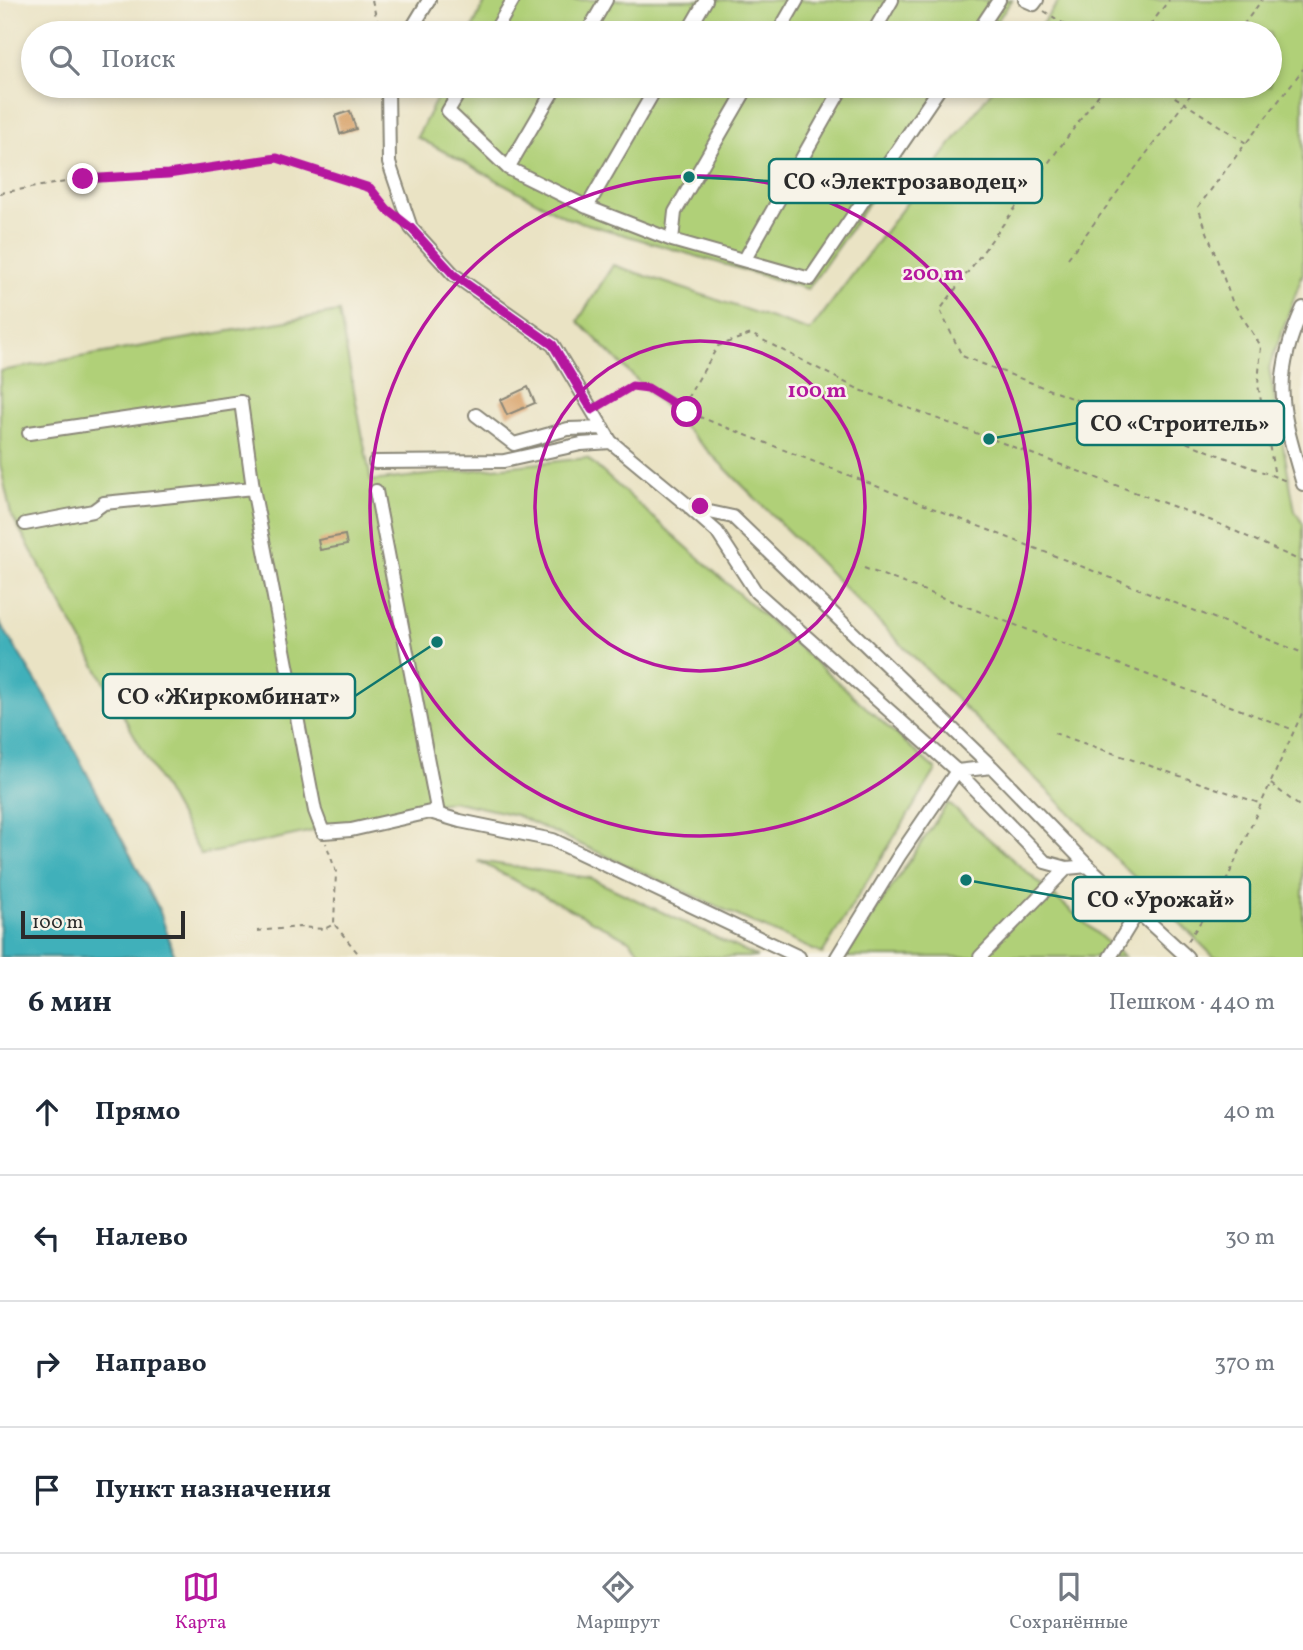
<!DOCTYPE html>
<html lang="ru">
<head>
<meta charset="utf-8">
<style>
	:root { --surface:#fff; --page:#f6f6f7; --text:#1f2937; --muted:#747a83; --line:#e0e1e3; --accent:#b5179e }
	body { margin:0; font-family:Vollkorn,serif; background:var(--page); color:var(--text) }
	.scale { position:absolute; left:21px; bottom:18px; width:164px; box-sizing:border-box; padding-left:7px; border:4px solid #2b2b2b; border-top:0; font-size:19px; line-height:24px; white-space:nowrap; color:#2b2b2b; -webkit-text-stroke:5px #f7f3e8; paint-order:stroke }
	.stop { position:absolute; width:21px; height:21px; margin:-16px; border:5px solid #b5179e; border-radius:50%; background:#fff }
	.stop.end { background:#b5179e; border-color:#fff; box-shadow:0 2px 7px #0008 }
	.list { margin:0; padding:0; list-style:none }
	h2 { display:flex; justify-content:space-between; align-items:center; height:91px; margin:0; padding:0 28px; font-size:30px }
	h2 small { font-size:23px; font-weight:400; color:var(--muted) }
	.list li { display:grid; grid-template-columns:46px 1fr auto; gap:21px; align-items:center; box-sizing:border-box; height:126px; padding:0 28px; border-top:2px solid var(--line) }
	.list b { display:block; font-size:26px; white-space:nowrap }
	.list em { font-size:23px; font-style:normal; color:var(--muted) }
	.icon { flex:none; width:38px; height:38px; fill:none; stroke:currentColor; stroke-width:2; stroke-linecap:round; stroke-linejoin:round }
	.map { position:relative; flex:none; width:1303px; height:957px; overflow:hidden }
	.search { position:absolute; background:var(--surface); box-shadow:0 4px 10px #0003; left:21px; right:21px; top:21px; height:77px; display:flex; align-items:center; gap:18px; box-sizing:border-box; padding:0 24px; border-radius:38px; color:var(--muted); font-size:26px }
	.sheet { height:595px; background:var(--surface) }
	nav { display:flex; justify-content:space-around; align-items:center; box-sizing:border-box; height:98px; border-top:2px solid var(--line); background:var(--surface); font-size:19px; color:var(--muted) }
	nav a { display:grid; justify-items:center; gap:4px }
	nav .on { color:var(--accent) }
	.map>svg:first-child { display:block }
	.green { fill:#b0d078; stroke:#6e7e52; stroke-width:2 }
	.water { fill:#40b0ba; stroke:#366e72; stroke-width:2 }
	.building { fill:#d69b5e }
	.lines { fill:none; stroke-linecap:round; stroke-linejoin:round }
	.minor-casing { stroke:#8a8778; stroke-width:16 }
	.path { stroke:#8a8778; stroke-width:2; stroke-dasharray:5 5; stroke-linecap:butt }
	.minor { stroke:#fff; stroke-width:12 }
	.route { stroke:#b5179e; stroke-width:9 }
	.ring { fill:none; stroke:#b5179e; stroke-width:3.5 }
	.centre { fill:#b5179e; stroke:#f7f3e8; stroke-width:3.5 }
	.ring-label { font-size:21px; text-anchor:middle; font-weight:bold; fill:#b5179e; stroke:#f7f3e8; stroke-width:5; stroke-linejoin:round; paint-order:stroke }
	.leader { fill:none; stroke:#0f766e; stroke-width:2.5 }
	.callout-dot { fill:#0f766e; stroke:#f7f3e8; stroke-width:2.5 }
	.callout { fill:#f7f3e8; stroke:#0f766e; stroke-width:2.5 }
	.callout-label { font-size:23px; text-anchor:middle; font-weight:bold; fill:#2b2b2b }
</style>
</head>
<body>
<div class="map">
<svg width="1303" height="957" viewBox="0 0 1303 957">
	<rect width="100%" height="100%" fill="#f7f3e8"/>
	<filter id="ink" filterUnits="userSpaceOnUse"><feTurbulence type="fractalNoise" baseFrequency=".0143" numOctaves="2"/><feDisplacementMap in="SourceGraphic" scale="14" xChannelSelector="R" yChannelSelector="G"/><feConvolveMatrix kernelMatrix="1 2 1 2 8 2 1 2 1" color-interpolation-filters="sRGB"/></filter>
	<filter id="wash" filterUnits="userSpaceOnUse"><feTurbulence type="fractalNoise" baseFrequency=".00686" numOctaves="4" result="noise"/><feDisplacementMap in="SourceGraphic" scale="28" xChannelSelector="R" yChannelSelector="G"/><feGaussianBlur stdDeviation="1.57" result="paint"/><feColorMatrix in="noise" values="0 0 0 0 0 0 0 0 0 0 0 0 0 0 0 0 0 1.4 0 .05"/><feComposite in="paint" operator="in"/></filter>
	<g filter="url(#wash)">
		<rect width="100%" height="100%" fill="#eae3c4"/>
		<path class="green" d="M486,0H1012L988,33H470Z
			M1060,0H1303V273L1269,368L1295,511L1303,524V957H1214L578,321L613,265L810,331L995,86H1270V33H1035Z
			M443,86H951L808,289L567,218L417,137Z
			M339,312L371,481L587,458L936,770L822,954L516,815L452,801L201,855L11,514L0,464V371Z
			M948,803L1124,957H845Z
			M478,861L590,878L757,957H645L629,940Z"/>
		<path class="water" d="M0,623L49,702L159,909L175,957H0Z"/>
		<g id="blocks">
			<path class="building" d="M350,111L356,129L340,134L335,116Z
				M528,387L535,403L507,415L500,400Z
				M345,535L347,545L320,550L318,540Z"/>
		</g>
	</g>
	<g filter="url(#ink)">
		<use href="#blocks" fill-opacity="0" stroke="#8a8778" stroke-width="2"/>
		<g class="lines">
			<defs>
				<path id="minor" d="M1025,0L1034,4L1037,0
					M409,33L429,0
					M494,33L513,0
					M587,33L606,0
					M687,33L706,0
					M778,33L797,0
					M873,33L892,0
					M977,33L999,0
					M388,86L389,163L411,228L454,275L553,345L611,442L691,508L733,517L992,767L1088,866L1187,957
					M463,86L448,111L508,168L587,207L672,240L810,279L941,86
					M508,168L556,86
					M587,207L657,86
					M672,240L675,212L748,86
					M745,259L843,86
					M1303,308C1270,381 1282,411 1303,484
					M476,415L514,444L568,429L603,428
					M29,433L241,402L253,488L315,811L323,832L351,830L430,812L460,821L553,840L799,957
					M375,462L504,461L581,444L611,442
					M376,491L438,814
					M691,509L717,532L756,592L957,771L1045,862L1067,868L1088,866
					M25,524L93,511L104,503L253,488
					M837,957L899,856L957,771L992,767
					M980,957L1067,868
					M1110,957L1137,913"/>
			</defs>
			<use href="#minor" class="minor-casing"/>
			<path class="path" d="M372,0L380,33
				M1044,11L1078,33
				M1144,33L1169,0
				M1237,33L1262,0
				M1105,86L940,310L962,356L1289,482
				M1158,86L1246,143L1198,207L1232,301L1261,346L1258,385L1275,476
				M1247,142L1303,69
				M0,193L83,179L168,174L277,158L370,188L393,215
				M1068,258L1197,86
				M602,404L632,385L648,388L687,412L1303,653
				M682,407L718,346L751,334L860,390L1215,522L1303,562
				M864,568L1294,730
				M1054,733L1259,803
				M1271,784L1303,809
				M335,925L361,957
				M257,931L300,927L324,929L334,924L336,872L326,843
				M1188,941L1224,886L1303,711"/>
			<use href="#minor" class="minor"/>
		</g>
	</g>
	<g class="lines" filter="url(#ink)">
		<path class="route" d="M83,179L168,174L277,158L370,188L387,209L411,228L454,275L553,345L592,410L632,386L648,388L687,412"/>
	</g>
	<g class="ring">
		<circle cx="700" cy="506" r="165"/>
		<circle cx="700" cy="506" r="330"/>
	</g>
	<circle cx="700" cy="506" r="10" class="centre"/>
	<g class="ring-label">
		<text x="933" y="280">200 m</text>
		<text x="817" y="397">100 m</text>
	</g>
	<path class="leader" d="M689 177L769 181M989 439L1077 423M437 642L355 696M966 880L1073 899"/>
	<g class="callout-dot">
		<circle cx="689" cy="177" r="7"/>
		<circle cx="989" cy="439" r="7"/>
		<circle cx="437" cy="642" r="7"/>
		<circle cx="966" cy="880" r="7"/>
	</g>
	<g class="callout">
		<rect x="769" y="159" width="273" height="44" rx="7"/>
		<rect x="1077" y="401" width="207" height="44" rx="7"/>
		<rect x="103" y="674" width="252" height="44" rx="7"/>
		<rect x="1073" y="877" width="177" height="44" rx="7"/>
	</g>
	<g class="callout-label">
		<text x="906" y="189">СО «Электрозаводец»</text>
		<text x="1180" y="431">СО «Строитель»</text>
		<text x="229" y="704">СО «Жиркомбинат»</text>
		<text x="1161" y="907">СО «Урожай»</text>
	</g>
</svg>
<div class="scale">100 m</div>
<div class="stop" style="left:687px;top:412px"></div>
<div class="stop end" style="left:83px;top:179px"></div>
<div class="search"><svg class="icon" aria-label="search" viewBox="0 0 24 24"><circle cx="10" cy="10" r="6"/><path d="M15 15l6 6"/></svg>Поиск</div>
</div>
<section class="sheet">
<h2>6 мин<small>Пешком · 440 m</small></h2>
<ul class="list">
<li><svg class="icon" aria-label="ahead" viewBox="0 0 24 24"><path d="M12 20V5M6 11l6-6 6 6"/></svg><div><b>Прямо</b></div><em>40 m</em></li>
<li><svg class="icon" aria-label="left" viewBox="0 0 24 24"><path d="M17 20v-9H6M10 6l-5 5 5 5"/></svg><div><b>Налево</b></div><em>30 m</em></li>
<li><svg class="icon" aria-label="right" viewBox="0 0 24 24"><path d="M7 20v-9h11M14 6l5 5-5 5"/></svg><div><b>Направо</b></div><em>370 m</em></li>
<li><svg class="icon" aria-label="arrive" viewBox="0 0 24 24"><path d="M6 21V4h12l-3 4 3 4H6"/></svg><div><b>Пункт назначения</b></div></li>
</ul>
</section>
<nav>
<a class="on"><svg class="icon" aria-label="map" viewBox="0 0 24 24"><path d="M3 6l6-2 6 2 6-2v14l-6 2-6-2-6 2zM9 4v14M15 6v14"/></svg>Карта</a>
<a><svg class="icon" aria-label="directions" viewBox="0 0 24 24"><path d="M12 3l9 9-9 9-9-9zM9 14v-3h6M13 9l2 2-2 2"/></svg>Маршрут</a>
<a><svg class="icon" aria-label="saved" viewBox="0 0 24 24"><path d="M7 4h10v16l-5-4-5 4z"/></svg>Сохранённые</a>
</nav>
</body>
</html>
